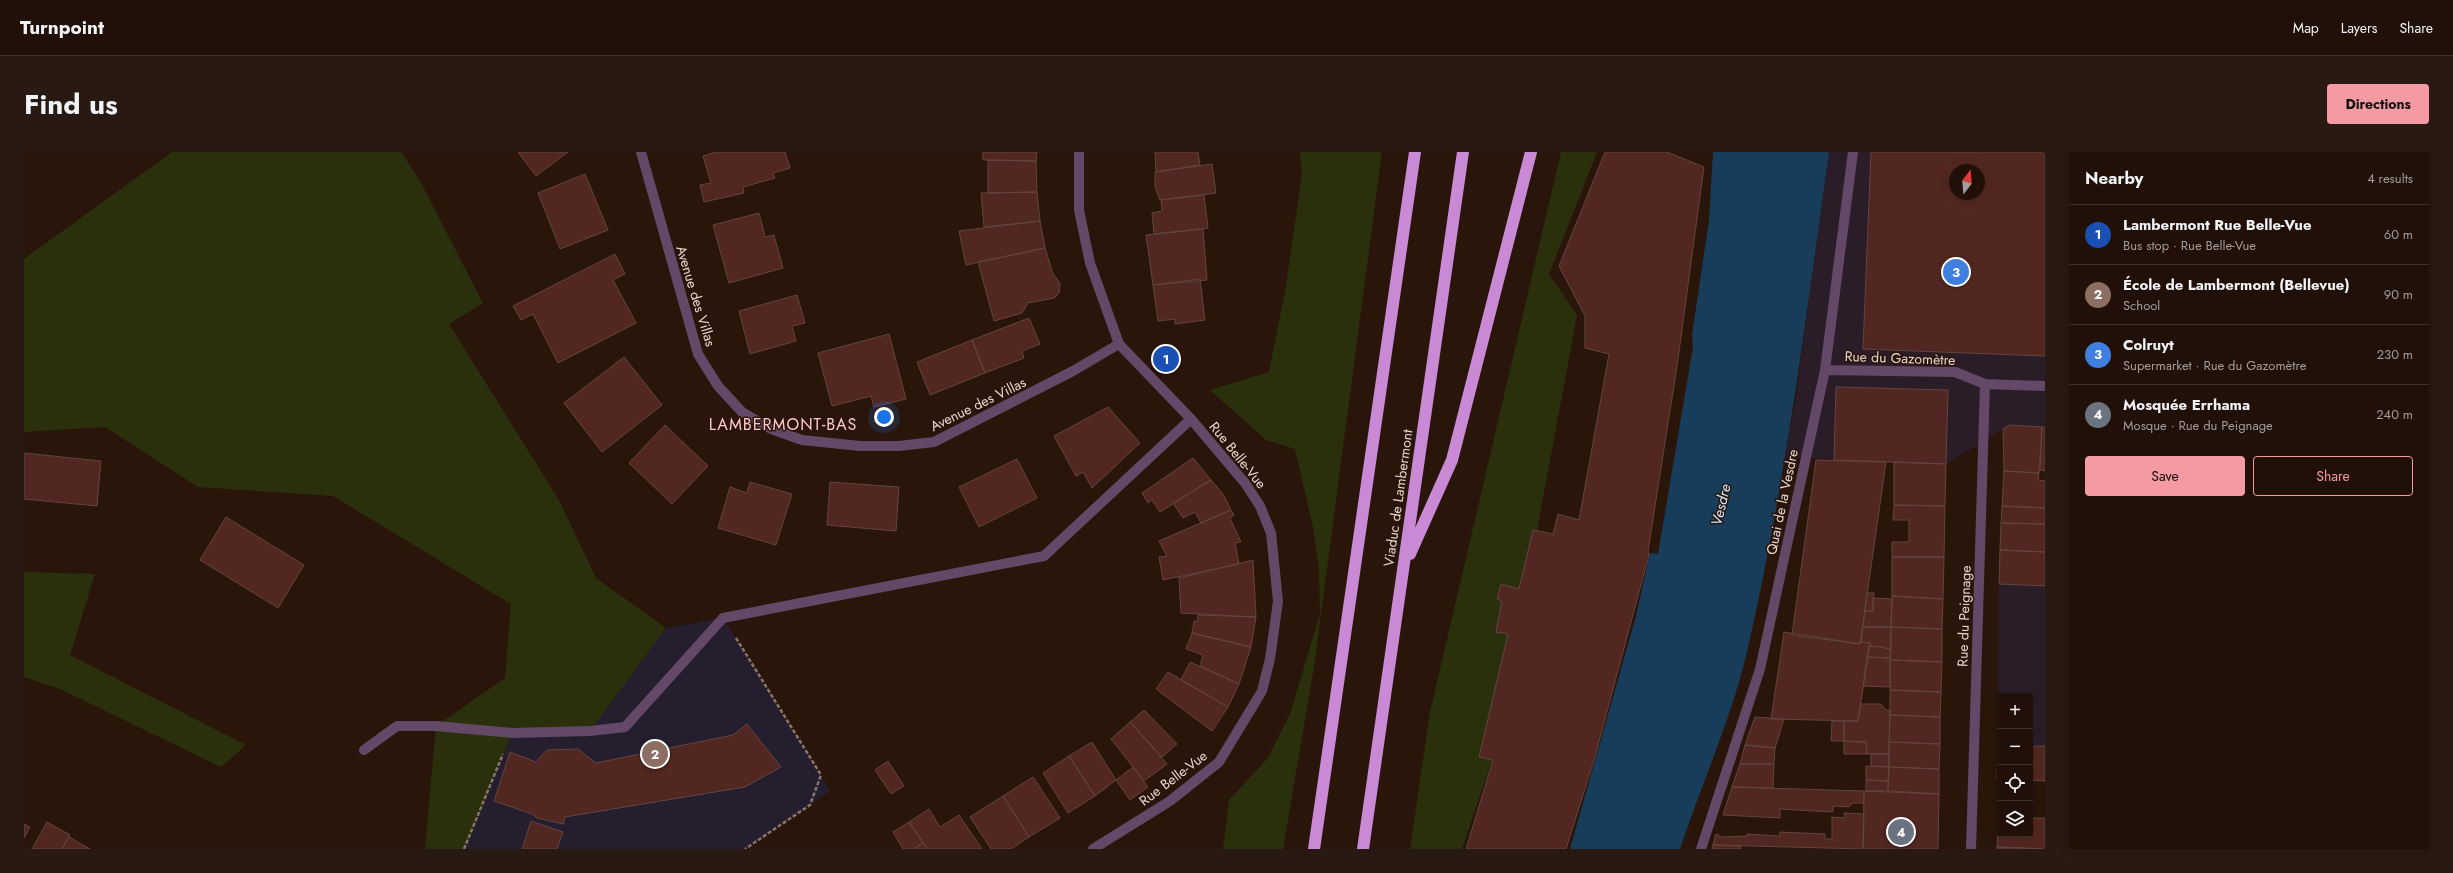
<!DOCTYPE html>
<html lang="en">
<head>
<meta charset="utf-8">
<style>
	:root { --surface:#201008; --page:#281912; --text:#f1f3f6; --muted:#a29d9c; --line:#3d3029; --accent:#f49aa3 }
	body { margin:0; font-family:Jost,sans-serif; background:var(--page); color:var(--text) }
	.controls { position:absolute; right:12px; bottom:12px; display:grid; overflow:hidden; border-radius:4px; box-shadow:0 2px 10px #0003 }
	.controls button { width:36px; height:36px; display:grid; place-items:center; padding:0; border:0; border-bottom:1px solid var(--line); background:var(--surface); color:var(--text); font:20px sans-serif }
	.compass { position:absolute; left:1925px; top:12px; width:36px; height:36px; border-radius:50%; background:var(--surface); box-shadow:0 2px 10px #0003; rotate:16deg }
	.you { position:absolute; left:860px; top:265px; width:14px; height:14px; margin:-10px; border:3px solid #fff; border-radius:50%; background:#1a73e8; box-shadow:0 0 0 6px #1a73e833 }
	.badge { display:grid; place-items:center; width:26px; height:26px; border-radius:50%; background:var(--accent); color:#fff; font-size:13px; font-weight:700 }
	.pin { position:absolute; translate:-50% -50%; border:2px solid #fff; box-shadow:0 1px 4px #0006 }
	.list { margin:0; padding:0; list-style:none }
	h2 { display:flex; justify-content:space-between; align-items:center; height:52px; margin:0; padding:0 16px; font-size:17px }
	h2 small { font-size:13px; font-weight:400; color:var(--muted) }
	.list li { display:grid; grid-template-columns:26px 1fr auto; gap:12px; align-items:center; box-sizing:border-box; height:60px; padding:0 16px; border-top:1px solid var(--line) }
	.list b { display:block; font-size:15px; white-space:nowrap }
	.list p { margin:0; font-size:13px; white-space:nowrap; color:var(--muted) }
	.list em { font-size:13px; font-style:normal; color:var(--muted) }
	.actions { display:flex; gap:8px; padding:12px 16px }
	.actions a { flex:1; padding:9px 0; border:1px solid var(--accent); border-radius:4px; text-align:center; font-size:14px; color:var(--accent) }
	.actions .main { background:var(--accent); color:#111 }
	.icon { flex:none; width:22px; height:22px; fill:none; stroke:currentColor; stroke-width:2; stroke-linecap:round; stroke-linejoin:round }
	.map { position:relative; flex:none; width:2021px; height:697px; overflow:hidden; border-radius:4px }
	header { display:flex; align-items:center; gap:24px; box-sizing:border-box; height:56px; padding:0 20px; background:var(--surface); border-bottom:1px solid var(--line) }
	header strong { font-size:19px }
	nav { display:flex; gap:22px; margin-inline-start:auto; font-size:14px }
	.intro { display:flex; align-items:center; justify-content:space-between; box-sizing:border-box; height:96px; padding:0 24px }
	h1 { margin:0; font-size:28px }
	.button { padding:10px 18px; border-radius:4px; background:var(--accent); color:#111; font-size:14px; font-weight:700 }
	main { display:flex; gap:24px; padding:0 24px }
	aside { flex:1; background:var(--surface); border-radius:4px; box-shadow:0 2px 10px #0003 }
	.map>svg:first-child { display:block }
	.commercial { fill:#2b1d28; fill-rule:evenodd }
	.education { fill:#251e2e }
	.green { fill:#2b300c }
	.water { fill:#183d5a }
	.building { fill:#532721; stroke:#614540; fill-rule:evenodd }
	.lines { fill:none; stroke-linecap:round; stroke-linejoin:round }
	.path { stroke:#87756c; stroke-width:2.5; stroke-dasharray:4 2; stroke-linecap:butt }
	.service { stroke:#634967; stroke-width:10 }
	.minor { stroke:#634967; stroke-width:10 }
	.motorway { stroke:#c989d4; stroke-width:12 }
	.labels { text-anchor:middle; stroke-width:3; stroke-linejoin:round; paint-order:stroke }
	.street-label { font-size:14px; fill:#e5d6cf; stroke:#2a150a }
	.water-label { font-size:15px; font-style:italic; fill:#d0e8fd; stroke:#2a150a }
	.quarter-label { font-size:16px; letter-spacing:1px; fill:#fdc8cc; stroke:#2a150a }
</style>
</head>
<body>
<header>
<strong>Turnpoint</strong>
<nav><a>Map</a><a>Layers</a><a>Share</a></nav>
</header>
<div class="intro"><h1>Find us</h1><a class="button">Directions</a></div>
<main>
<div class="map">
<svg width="2021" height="697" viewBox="0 0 2021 697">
	<rect width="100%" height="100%" fill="#2a150a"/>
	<path class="commercial" d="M1805,0H2021V275L1986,273L1922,312L1761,305L1772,245ZM1931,18H1955V42H1931Z
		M1975,432L2021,434V594H2006V544H1976V593H1974Z"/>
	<path class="education" d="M699,466L806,639L721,697H441L488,581L566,579L642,476Z"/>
	<path class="green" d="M148,0H377L396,29L459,151L425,172L536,350L572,426L642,476L566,579L488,581L441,697H401L412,574L481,526L487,452L309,344L174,335L81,275L0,280V107Z
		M1276,0H1358L1290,515L1259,697H1199L1205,648L1244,606L1266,562L1296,462L1295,417L1289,375L1271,297L1242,288L1186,238L1245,220L1261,140L1278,23Z
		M1537,0H1573L1525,122L1553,163L1513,378L1457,605L1468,608L1438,697H1386L1406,560Z
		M0,420L71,422L46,503L222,593L197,615L36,537L0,525Z"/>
	<path class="water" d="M1689,0H1805C1782,167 1761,335 1723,500C1707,567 1678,631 1656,697H1546L1612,464L1626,401L1634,402L1669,195L1668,183L1685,68Z"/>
	<path class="building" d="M494,0H544L512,24Z
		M692,0H761L766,16L749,21L751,26L719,35L720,41L680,50L676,33L687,31L679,4Z
		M959,0H1013L1012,9L959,8Z
		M1131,0H1174L1176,13L1132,20Z
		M1581,0H1643L1680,15L1653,214L1624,399L1625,403L1570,608L1542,697H1442L1469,608L1455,605L1484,482L1472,480L1478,449L1473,447L1477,432L1495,437L1509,378L1529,382L1534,362L1555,368L1585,202L1561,196V164L1535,114Z
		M1847,0H2021V204L1839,197ZM1931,18H1955V42H1931Z
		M964,8L1012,9L1013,40L964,41Z
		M1188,12L1192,41L1136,48L1131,35V20Z
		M561,22L584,78L536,97L514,41Z
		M1013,40L1016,69L960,75L957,41Z
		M1180,43L1184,76L1130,82L1128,61L1138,59L1137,48Z
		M735,61L741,85L750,83L759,116L705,131L689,73Z
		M1016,69L1021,96L942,113L935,79Z
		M1179,77L1183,128L1129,133L1122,83Z
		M1021,96L1029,122L1036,131L1035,141L1030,146L1004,151L998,161L970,169L954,110Z
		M591,102L601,122L589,128L612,171L534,211L509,162L497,168L489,154Z
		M1176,127L1181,168L1151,172V167L1134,169L1129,133Z
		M773,143L781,171L768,174L772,189L726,202L715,159Z
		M1005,166L1016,192L998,199L1000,206L961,221L948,188Z
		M865,182L882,247L850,255L847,244L808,254L794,201Z
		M948,188L961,221L906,243L893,210Z
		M600,205L638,253L578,300L540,251Z
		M1812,235L1924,238L1922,312L1810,308Z
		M1084,255L1116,291L1068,336L1059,320L1052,324L1030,284Z
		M641,273L684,314L648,352L605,311Z
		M1986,273L2018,275L2015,321L1980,319L1979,277Z
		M2018,275H2021V319L2016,318Z
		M0,301L77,309L73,354L0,347Z
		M1169,306L1187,328L1136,360L1128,348L1124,351L1118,341Z
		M993,307L1013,346L955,375L935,335Z
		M1792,308L1862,310L1836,492L1768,483Z
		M1870,310L1922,312L1921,354L1870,353Z
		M1980,319L2015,321L2014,328L2021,329V356L1978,354Z
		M1187,328L1199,342L1207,358L1177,371L1171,360L1159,366L1149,351Z
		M726,330L768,342L752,393L694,376L706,335L723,341Z
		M806,330L875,335L872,379L803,373Z
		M1870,353L1921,354L1920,405H1868V390H1885V368H1869Z
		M1978,354L2021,356V372L1977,371Z
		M1207,358L1210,363L1206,366L1217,390L1211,391L1215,412L1139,428L1135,405L1143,404L1135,389Z
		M202,365L280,413L254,456L176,408Z
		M1977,371L2021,372V400L1976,398Z
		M1976,398L2021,400V434L1975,432Z
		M1868,405H1920L1919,447L1868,444Z
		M1229,408L1232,465L1157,461L1155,426Z
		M1843,441H1850L1849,459H1841Z
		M1868,444L1919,447L1918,477L1867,475Z
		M1849,446L1868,447L1867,475H1839L1841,459H1849Z
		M1174,463L1232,465L1227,495L1168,481L1170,469L1173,470Z
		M1839,475H1867V498L1859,495L1845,494L1846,491L1837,490Z
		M1867,475L1918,477V510L1866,508Z
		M1760,480L1836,492L1837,490L1846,491L1834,569L1747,567Z
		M1168,481L1227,495L1215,532L1176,514L1179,503L1162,497Z
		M1845,494L1859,495L1867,498L1866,506L1843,505Z
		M1843,505L1866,506V535L1839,534Z
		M1866,508L1918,510L1917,540L1866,538Z
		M1166,510L1215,532L1204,555L1157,528Z
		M1144,520L1204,555L1188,579L1132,537Z
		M1866,538L1917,540L1916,565L1866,563Z
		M1837,552H1857L1862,558H1866L1865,602H1843L1842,590L1820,589V569H1834Z
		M1120,558L1153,592L1138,605L1106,570Z
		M1866,563L1916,565V592L1865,590Z
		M1731,565L1760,567L1751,596L1721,593Z
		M1808,569H1820V589H1807Z
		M1106,570L1143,612L1120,629L1087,587Z
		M723,572L757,615L721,635L541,665L539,672L513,666L508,662L470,649L486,600L512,610L523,598L554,597L572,611L709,583Z
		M1820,589L1842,590L1843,602H1820Z
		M1068,590L1092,628L1071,644L1045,604Z
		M1865,590L1916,592L1915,617L1865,615Z
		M1721,593L1751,596L1750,612H1716Z
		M1974,593H1976V627H1973Z
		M2006,594H2021V629L2006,628Z
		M1847,602H1865V615L1847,614Z
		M1045,604L1071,644L1044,661L1019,621Z
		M864,609L880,634L867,642L851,618Z
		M1716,612H1750L1749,636L1708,635Z
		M1842,614L1865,615L1864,629L1842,628Z
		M1109,615L1124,635L1106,648L1092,628Z
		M1865,615L1915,617V642L1864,639Z
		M1009,625L1036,666L1005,685L979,644Z
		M1842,628L1864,629V639H1842Z
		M1708,635L1840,639V651H1828L1825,655L1809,654V660L1756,657V666L1699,663Z
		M1840,639L1915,642L1914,697H1839Z
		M979,644L1005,685L987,697H967L946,665Z
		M905,657L916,675L935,663L958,697H903L885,670Z
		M1820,661L1840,662L1839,697L1689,693L1692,682L1698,685L1723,684V682L1756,684V680L1801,682V687H1808V665L1821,666Z
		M1975,664L1976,682H2006V666H2021V697L1973,695Z
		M507,669L539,680L533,697H498Z
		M23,670L46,683L38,697H8Z
		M885,670L899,691L890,697H879L869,680Z
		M0,672L6,675L0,686Z
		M45,685L66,697H38Z
		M899,691L903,697H890Z
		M1689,693L1717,694V697H1688Z
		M1973,695L2021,697H1973Z"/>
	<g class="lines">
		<path class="path" d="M712,486L797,623L786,653L721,697
			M440,697L479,602"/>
		<path class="service" d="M340,598L373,574H412L488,581L566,579L601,575L699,466L1020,404L1167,267"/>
		<path class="minor" d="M617,0L674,202L694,234L718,260L747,277L778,288L836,294H875L910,290L1049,219L1095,192
			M1055,0V58L1066,111L1095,192L1167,267L1221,331L1236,354L1247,381L1254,449L1246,507L1238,539L1195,610L1146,649L1069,697
			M1801,218L1931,220L1961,232L2021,234
			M1677,697L1736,517L1801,218L1829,0
			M1947,697L1961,232"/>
		<path class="motorway" d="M1386,402L1428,308L1507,0
			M1290,697L1391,0
			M1339,697L1439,0"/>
	</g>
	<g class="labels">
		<g class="street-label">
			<text transform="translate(672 144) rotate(73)" y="5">Avenue des Villas</text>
			<text transform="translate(1876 206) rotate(2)" y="5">Rue du Gazomètre</text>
			<text transform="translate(954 252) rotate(-26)" y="5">Avenue des Villas</text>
			<text transform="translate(1214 303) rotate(51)" y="5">Rue Belle-Vue</text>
			<text transform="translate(1374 346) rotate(-82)" y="5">Viaduc de Lambermont</text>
			<text transform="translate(1758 350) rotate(-78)" y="5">Quai de la Vesdre</text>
			<text transform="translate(1940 464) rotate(-88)" y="5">Rue du Peignage</text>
			<text transform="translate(1149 626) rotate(-37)" y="5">Rue Belle-Vue</text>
		</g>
		<g class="water-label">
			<text transform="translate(1697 353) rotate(-77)" y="5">Vesdre</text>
		</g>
		<g class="quarter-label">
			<text x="759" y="278">LAMBERMONT-BAS</text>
		</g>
	</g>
</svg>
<div class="controls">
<button>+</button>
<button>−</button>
<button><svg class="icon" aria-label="locate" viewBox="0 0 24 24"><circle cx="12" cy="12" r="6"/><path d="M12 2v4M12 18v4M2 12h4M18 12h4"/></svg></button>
<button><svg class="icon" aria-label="layers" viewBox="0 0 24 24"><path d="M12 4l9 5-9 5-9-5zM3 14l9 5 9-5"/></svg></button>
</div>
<svg class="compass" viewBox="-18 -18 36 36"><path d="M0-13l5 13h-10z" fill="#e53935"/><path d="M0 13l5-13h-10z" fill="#a29d9c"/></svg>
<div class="you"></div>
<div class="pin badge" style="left:1142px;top:207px;background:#1a4fb4">1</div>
<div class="pin badge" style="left:631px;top:602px;background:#8d6e63">2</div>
<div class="pin badge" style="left:1932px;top:120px;background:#3f7fe0">3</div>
<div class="pin badge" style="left:1877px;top:680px;background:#6b7280">4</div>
</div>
<aside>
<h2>Nearby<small>4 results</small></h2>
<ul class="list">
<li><span class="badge" style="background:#1a4fb4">1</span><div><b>Lambermont Rue Belle-Vue</b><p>Bus stop · Rue Belle-Vue</p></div><em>60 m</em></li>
<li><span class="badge" style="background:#8d6e63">2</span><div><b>École de Lambermont (Bellevue)</b><p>School</p></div><em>90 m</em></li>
<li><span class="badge" style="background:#3f7fe0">3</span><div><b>Colruyt</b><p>Supermarket · Rue du Gazomètre</p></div><em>230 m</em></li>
<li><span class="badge" style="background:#6b7280">4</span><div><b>Mosquée Errhama</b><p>Mosque · Rue du Peignage</p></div><em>240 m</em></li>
</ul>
<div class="actions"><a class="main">Save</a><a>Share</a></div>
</aside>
</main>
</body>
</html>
